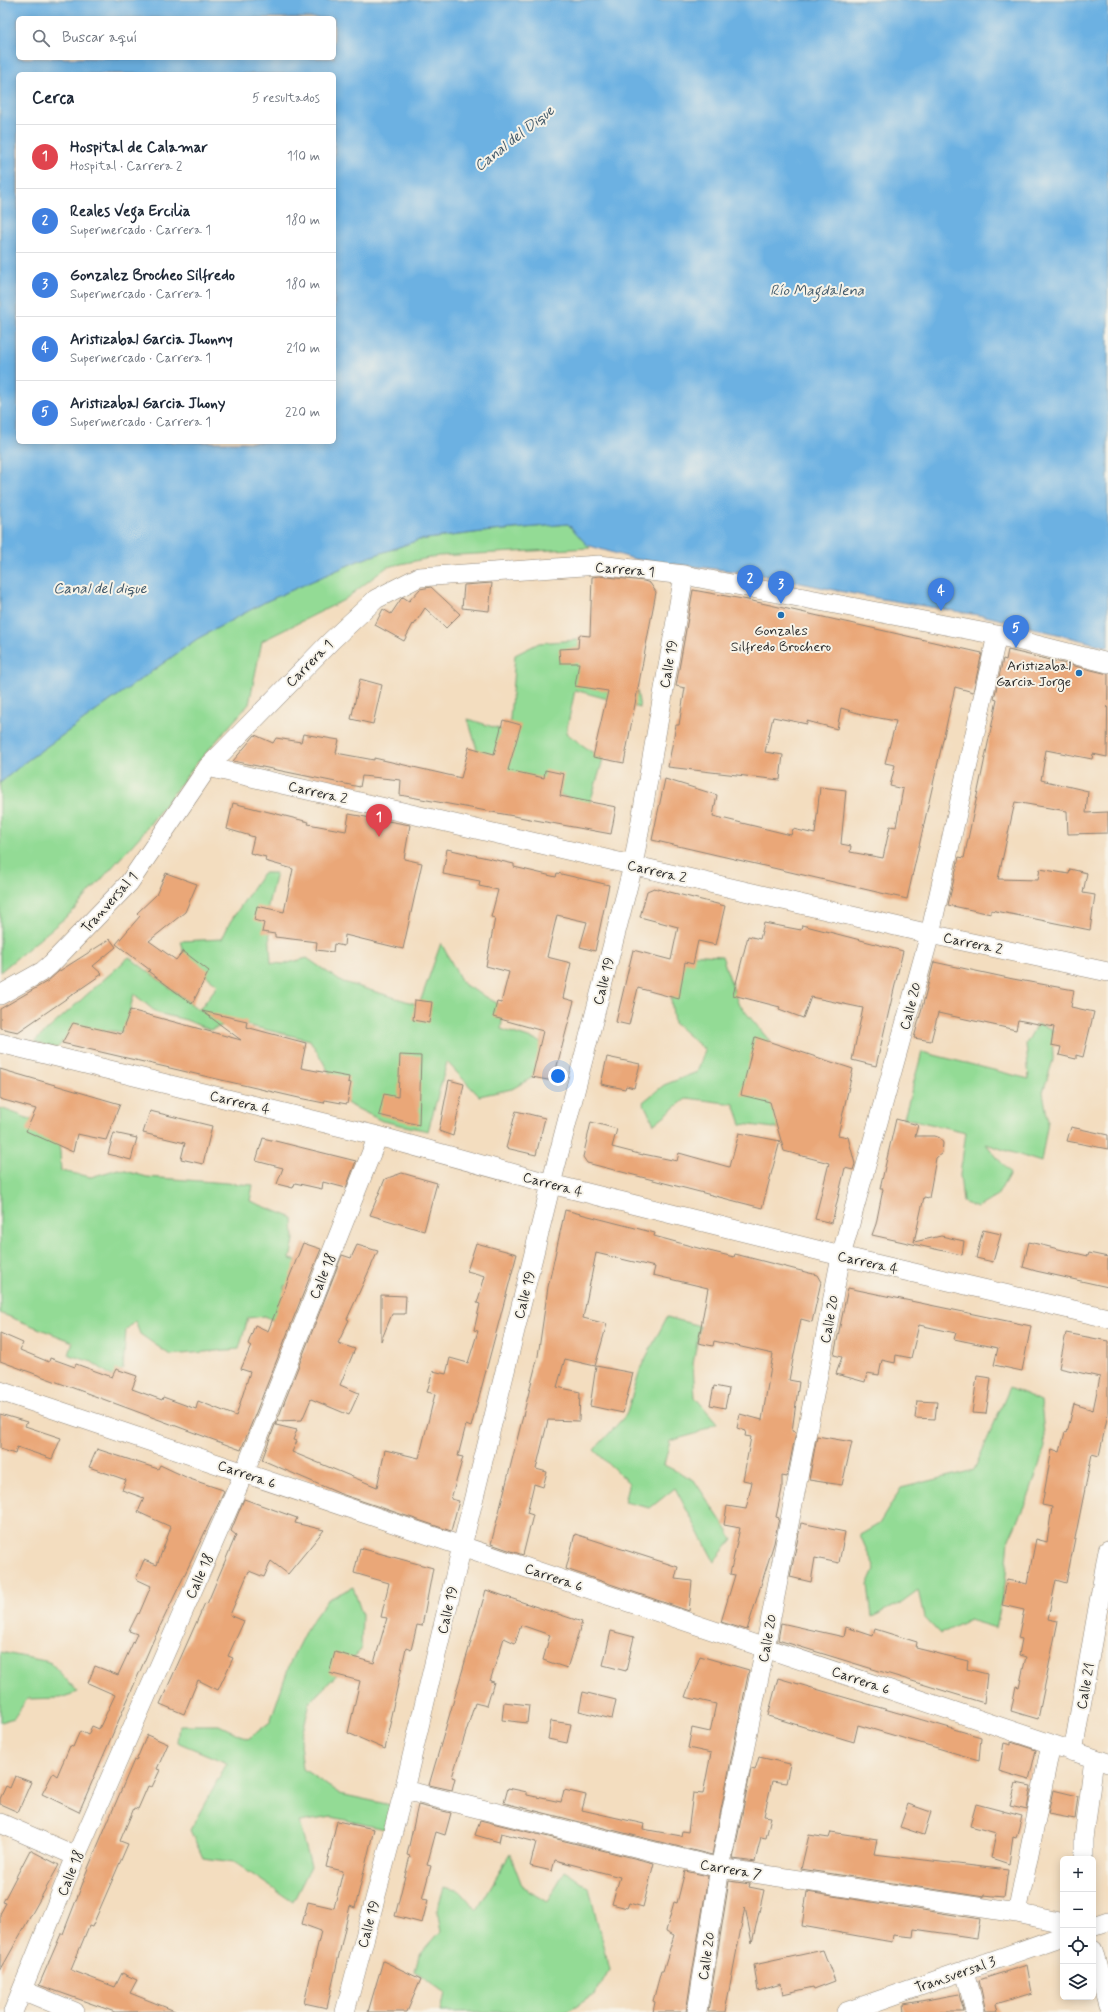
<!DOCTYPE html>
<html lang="es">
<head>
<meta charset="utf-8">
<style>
	:root { --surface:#fff; --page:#f2f2f3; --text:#1f2937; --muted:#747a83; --line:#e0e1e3; --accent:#0f766e }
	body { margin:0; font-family:Mynerve,sans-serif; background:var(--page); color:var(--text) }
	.controls { position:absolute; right:12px; bottom:12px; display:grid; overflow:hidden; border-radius:6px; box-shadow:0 2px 10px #0003 }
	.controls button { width:36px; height:36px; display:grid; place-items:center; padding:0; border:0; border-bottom:1px solid var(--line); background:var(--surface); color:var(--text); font:20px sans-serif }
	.you { position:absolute; left:558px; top:1076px; width:14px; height:14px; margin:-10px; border:3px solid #fff; border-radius:50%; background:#1a73e8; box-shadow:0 0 0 6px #1a73e833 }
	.badge { display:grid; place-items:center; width:26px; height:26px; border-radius:50%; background:var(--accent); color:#fff; font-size:13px; font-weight:700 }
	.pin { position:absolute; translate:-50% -33px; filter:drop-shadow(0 1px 2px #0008) }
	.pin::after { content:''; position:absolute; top:21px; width:14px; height:12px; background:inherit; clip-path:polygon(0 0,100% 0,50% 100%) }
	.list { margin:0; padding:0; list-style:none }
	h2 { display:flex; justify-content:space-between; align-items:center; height:52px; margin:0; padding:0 16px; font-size:17px }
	h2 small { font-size:13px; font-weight:400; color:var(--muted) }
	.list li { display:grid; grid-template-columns:26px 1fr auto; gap:12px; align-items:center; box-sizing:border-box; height:64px; padding:0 16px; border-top:1px solid var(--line) }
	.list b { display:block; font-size:15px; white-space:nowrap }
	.list p { margin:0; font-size:13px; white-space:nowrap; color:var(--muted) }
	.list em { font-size:13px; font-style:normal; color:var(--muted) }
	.icon { flex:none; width:22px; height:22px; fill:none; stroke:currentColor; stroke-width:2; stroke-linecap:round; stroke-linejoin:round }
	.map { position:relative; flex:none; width:1108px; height:2012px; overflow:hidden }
	.search { position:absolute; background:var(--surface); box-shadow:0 2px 10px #0003; left:16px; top:16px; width:320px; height:44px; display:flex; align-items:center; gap:10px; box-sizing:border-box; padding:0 14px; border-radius:6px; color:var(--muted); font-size:15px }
	.panel { position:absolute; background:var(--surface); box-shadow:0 2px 10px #0003; left:16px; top:72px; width:320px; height:372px; border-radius:6px }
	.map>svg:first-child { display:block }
	.green { fill:#93db95; stroke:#5f8360 }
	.water { fill:#6cb1e2; stroke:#4c6e86; fill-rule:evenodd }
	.building { fill:#eaa778 }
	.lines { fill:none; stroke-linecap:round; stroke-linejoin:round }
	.minor-casing { stroke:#8f8475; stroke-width:20 }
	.minor { stroke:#fff; stroke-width:19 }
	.poi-dot { fill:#1f6fb2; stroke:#f7f3e8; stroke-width:1.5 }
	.labels { text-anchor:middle; stroke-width:4; stroke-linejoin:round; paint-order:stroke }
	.street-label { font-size:14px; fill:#2b2b2b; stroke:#f7f3e8 }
	.poi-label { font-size:14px; fill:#2b2b2b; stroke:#f7f3e8 }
	.water-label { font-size:15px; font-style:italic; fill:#425a6b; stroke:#f7f3e8 }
</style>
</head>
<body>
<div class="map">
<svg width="1108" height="2012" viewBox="0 0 1108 2012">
	<rect width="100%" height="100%" fill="#f7f3e8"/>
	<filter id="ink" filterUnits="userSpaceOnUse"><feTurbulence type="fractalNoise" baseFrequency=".025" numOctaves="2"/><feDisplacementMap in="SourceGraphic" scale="8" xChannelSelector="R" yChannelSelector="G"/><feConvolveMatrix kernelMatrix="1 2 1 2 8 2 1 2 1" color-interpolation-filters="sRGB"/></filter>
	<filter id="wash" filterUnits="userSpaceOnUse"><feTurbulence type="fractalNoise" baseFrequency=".012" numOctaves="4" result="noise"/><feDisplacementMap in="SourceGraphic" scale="16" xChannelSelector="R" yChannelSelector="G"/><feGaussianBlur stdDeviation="0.9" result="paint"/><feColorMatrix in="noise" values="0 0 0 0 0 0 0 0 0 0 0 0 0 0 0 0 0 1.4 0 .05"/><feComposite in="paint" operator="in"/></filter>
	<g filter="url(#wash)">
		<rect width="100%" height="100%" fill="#f3ddbf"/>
		<path class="green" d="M568,524L590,548L438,556L387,567L344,600L262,641L249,704L196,764L142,834L72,912L0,972V783L25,762L197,639L267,601L358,561L419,540L482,532Z
			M601,638L631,653L640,708L575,690L566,733L603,760L589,806L551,791L486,780L468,719L509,732L515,655L539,643Z
			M263,873H276L268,905L271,963L284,964L307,958L340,981L419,1005L441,943L463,984L504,1007L501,1029L547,1044L542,1072L512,1089L479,1096L447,1062L428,1131L382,1121L348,1104L310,1040L233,1022L210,1030L186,1020L157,1013L134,994L124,1032L98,1030L79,1025L57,1048L34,1042L129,957L199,1010L218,985L185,959L180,941L222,939L230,922Z
			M685,954L722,956L738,1003L773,1045L783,1129L741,1124L734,1104L687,1098L654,1124L643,1102L664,1085L697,1072L705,1050L674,1023L670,992Z
			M1037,1024L1052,1029L1053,1060L1043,1092L1048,1121L1041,1162L986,1144L1010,1173L997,1196L977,1208L963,1202L960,1175L966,1132L904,1118L922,1052L1029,1079L1026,1044Z
			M0,1108C20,1115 50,1124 59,1146C61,1153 60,1163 61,1171L91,1177L118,1169L147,1177L253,1185L250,1201L293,1218L294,1240L290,1259L307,1263L298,1282L284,1286L287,1328L265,1316L248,1318L239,1349L170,1355L140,1334L135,1321L126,1330L123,1368L116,1379L92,1362L69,1355L73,1342L0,1313Z
			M667,1317L700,1326L693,1364L695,1397L717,1423L695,1434L670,1441L664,1465L694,1480L733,1539L714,1561L675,1488L650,1508L624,1502L629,1483L594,1450L626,1415L641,1367Z
			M1010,1387L1041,1401L1045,1447L1030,1493L1009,1539L1005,1584L996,1628L969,1620L940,1634L924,1617L918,1590L899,1604L872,1617L868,1585L875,1569L860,1535L879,1524L901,1488L974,1470Z
			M353,1587L362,1614L361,1650L310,1702L300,1744L303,1769L340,1794L391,1805L384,1829L332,1817L299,1822L311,1866L293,1902L234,1862L203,1858L190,1830L227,1763L177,1742L179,1725H219L248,1739L270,1722L291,1660L308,1626L327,1600Z
			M0,1652L50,1662L78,1692L60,1698L27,1699L14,1718L0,1722Z
			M510,1854L523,1888L547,1901L565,1871L589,1888L609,1970L595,1995L565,2012H441L445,1993L415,1971L419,1956L441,1931L437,1910L444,1887L460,1891L477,1910Z"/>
		<path class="water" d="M0,0H1108V647L990,617L864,596L756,574L634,559L587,545L568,524L482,532L419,540L358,561L267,601L197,639L25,762L0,783ZM18,18H334V58H18ZM18,74H334V442H18Z"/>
		<g id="blocks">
			<path class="building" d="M599,576L644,581L650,583L656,592L624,763L593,757L608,691L575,686L579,663H560L559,649L578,648L579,635L590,636L592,577Z
				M492,583L489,611L462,608L464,585Z
				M431,587L460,614L446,628L425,608L414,625L413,624L404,641L375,625L383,609L391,614L401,599L403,597L409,601L420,589Z
				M693,590L748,600L982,653L973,692L955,687L907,899L652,840L665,779L717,795L713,816L791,835L793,829L815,834L820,787L846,790L841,844L851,846L850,852L883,858L890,826L896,827L903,789L890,786L895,765L885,763L896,721L868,716L841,708L837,729L807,721V724L773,717L765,752L783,755L780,780L668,767L676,725H679L685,688L676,686Z
				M1008,650L1108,674L1107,757L1093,754L1092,759L1046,750L1041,780L1088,791L1086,813L1108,812V833L1068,834L1067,811L1015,802L998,879L1038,880L1040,869L1069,874L1070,869L1087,873L1083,893L1095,895L1090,930L991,910V914L948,905L959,857L964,858L997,700L994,699L1003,659L1006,660Z
				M360,679L382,685L373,724L351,719Z
				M503,720L521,725L508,770L544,778L545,770L564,774L560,796L616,807L611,834L400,795L401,780L362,776L360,787L233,761L255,735L273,743L276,738L301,742L303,734L339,740L336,753L374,760V758L461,778L469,747L494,754Z
				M233,803L309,822L308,824L346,831L349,814L410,825L404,859L422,863L403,949L345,935L344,946L334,944L333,952L316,950L317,942L275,937V934L262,932L264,923L254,920L257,906L284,912L293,869L265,861L266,857L250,853L254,837L227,829Z
				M447,849L514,864V867L556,877L557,873L609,885L595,951L580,947L587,922L557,915L547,957L571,963L563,998L574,1001L553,1081L532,1077L543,1031L493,1017L497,1002L501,1003L509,972L486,966L495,918L491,917L498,890L479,886L480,881L443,874Z
				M166,873L197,884L185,912L149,941L176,960L183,951L209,971L192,1004L148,971L150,970L116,944L140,916L137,913L156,895Z
				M654,888L725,906L716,945L698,941L693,964L685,962L679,999L638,988L629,1025L616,1022L633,950L671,960L678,927L640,917L647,891Z
				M764,923L801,930L802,925L903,951L876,1066L852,1060L863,1008L811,997L803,1018L779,1009L780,1007L733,995L748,936L760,939Z
				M110,939L116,947L93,966L102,974L18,1032L0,1028V1009L48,981L58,972Z
				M934,962L1013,979L1074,990L1071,1007L1094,1012L1083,1057L1076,1055V1059L1059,1055L1061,1047L1051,1045L1054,1027L1018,1020L1016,1030L938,1013L931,1041L914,1038Z
				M415,1000L432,1002L429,1023L413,1020Z
				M130,1010L241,1040L202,1011L247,1021L246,1027L306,1043L301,1068L349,1077L348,1082L351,1083L347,1104L325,1100L324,1103L299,1098L62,1043L73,1023L121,1034Z
				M755,1037L853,1069L838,1135L848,1137L855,1164L853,1170L845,1168L832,1223L815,1219L829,1163L784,1151L770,1102L741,1095Z
				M400,1055L421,1056L419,1125L379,1115L384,1094L398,1097Z
				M607,1057L640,1064L634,1088L626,1086L625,1089L601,1084Z
				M0,1069L120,1104L106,1140L77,1134L73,1152L26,1131L36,1109L0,1099Z
				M449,1080L464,1084L453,1136L439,1131Z
				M150,1111L212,1126L203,1164L181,1159L185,1143L143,1133Z
				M516,1111L545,1118L536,1155L506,1148Z
				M896,1119L918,1125L915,1136H935L940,1138L943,1143L942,1153L936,1158L929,1198L924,1197L914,1242L941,1236L964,1241L962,1255L872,1235L876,1224L883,1189H880Z
				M591,1122L617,1129L612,1147L643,1155V1154L677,1161L679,1153L729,1167L731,1159H732L739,1133L780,1141L762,1208L587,1163L583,1157Z
				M1071,1127L1108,1135V1149L1067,1141Z
				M114,1133L137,1138L131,1160L108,1154Z
				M263,1138L356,1161L346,1188L323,1182L322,1189L295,1183L293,1188L277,1184L283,1168L256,1161Z
				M402,1173L437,1183L424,1231L370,1215L385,1179Z
				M565,1210L655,1233L654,1236L709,1251L734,1257L735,1254L817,1275L821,1282L812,1322L801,1319L789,1380L799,1382L792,1431L796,1432L787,1477L782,1476V1489L776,1517L779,1518L774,1543L747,1630L721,1622L735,1575L730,1574L740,1528L724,1525L727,1506L746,1509L752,1482L743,1480L751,1437L745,1436L746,1431L737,1428L740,1414L762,1420L773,1354L714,1341L713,1346L698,1343L708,1288L653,1275L655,1267L596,1253L583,1318L607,1324L595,1366L565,1359L557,1387L580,1392L579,1421L548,1420L536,1469L547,1472L543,1487L534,1484L527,1513L533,1515L523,1555L491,1544L538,1356L548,1287Z
				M983,1230L1001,1234L993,1262L976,1258Z
				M1029,1242L1088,1256L1089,1253L1108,1257V1287L1036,1271L1023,1267Z
				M303,1243L321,1249L241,1450L0,1361V1333L23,1343L20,1350L49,1362L50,1358L75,1367L76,1364L112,1377L116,1369L137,1376L132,1389L162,1400L163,1397L196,1409L198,1401L236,1416L250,1372L241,1369L251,1346L248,1344L255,1325L268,1331Z
				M476,1243L517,1254L471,1427L466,1425L458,1456L463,1457L451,1499L459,1501L451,1531L341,1494L262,1460L276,1422V1425L297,1430L293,1440L297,1441L292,1452L377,1487L385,1450L419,1458L435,1394L427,1392L433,1371L446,1374L450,1358L468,1363L478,1331L474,1330L480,1304L477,1303L485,1276L467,1271Z
				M357,1245L378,1251L347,1319L349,1320L338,1343L355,1349L340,1385L359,1393L349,1415L311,1399L302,1420L277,1421L342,1255L351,1258Z
				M848,1288L1031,1326L1022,1371L994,1365L998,1348L954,1339L956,1333L919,1325L911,1358L896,1355L895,1363L882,1360L879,1375L867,1373L865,1382L836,1374L842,1357L834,1355Z
				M381,1295L406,1296L405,1314H392L381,1341Z
				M1066,1333L1108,1341V1414L1099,1456L1092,1454L1066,1583L1056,1580L1048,1619L1058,1621L1038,1719L1011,1711L1016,1686L1019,1687L1026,1657L1019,1655L1022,1639L1018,1638L1024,1610L1002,1605L1007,1580L1027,1584L1036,1539L1047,1542L1052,1507L1042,1505L1052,1449L1060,1452L1065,1432L1067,1433L1074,1404L1093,1410L1100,1377L1059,1368Z
				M596,1366L633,1373L623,1413L590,1406Z
				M977,1376L991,1378L986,1414L972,1413Z
				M714,1386L729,1389L725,1408L710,1405Z
				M917,1401L937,1402L935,1419L915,1418Z
				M0,1414L27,1422L25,1426L61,1438L52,1459L17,1447L15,1454L0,1449Z
				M817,1436L852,1442L842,1485L809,1480Z
				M97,1449L158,1469L160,1465L190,1479L223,1490L224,1492L153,1641L79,1812L42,1794L53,1773L57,1776L70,1746L73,1747L80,1731L88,1735L92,1726L99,1729L115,1695L88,1683L95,1666L118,1675L137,1634L129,1631L138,1613L139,1614L151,1586L136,1579L144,1560L157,1565L171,1527L138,1512L144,1498L122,1490L126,1480L89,1467Z
				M244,1499L297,1518L295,1523L324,1530L288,1574L271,1561L264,1577L249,1571L230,1615L244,1621L228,1656L233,1658L218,1690L198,1680L184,1714L160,1704L205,1603L207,1604L236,1535L231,1531Z
				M801,1523L845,1532L839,1563L815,1558L811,1582L790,1577Z
				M575,1534L678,1567L675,1579L692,1581L689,1611L566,1569Z
				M360,1548L433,1568L422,1626L417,1625L411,1650L406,1648L390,1720H392L385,1749L348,1733L360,1681L329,1673L335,1652L374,1663L387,1618L381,1617L389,1583L354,1573Z
				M486,1590L582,1622L567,1668L543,1660L550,1635L521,1625L515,1643L504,1638L490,1681L494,1682L487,1706L475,1703L452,1777L455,1778L452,1790L429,1785Z
				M781,1623L844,1637L846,1627L873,1636L875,1629L917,1642L916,1648L968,1661L967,1669L987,1674L984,1703L778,1640Z
				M611,1631L634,1637L626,1671L603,1665Z
				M700,1656L749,1670L712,1855L504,1803L508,1788L527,1792V1795L561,1802L564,1790L586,1795L582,1810L644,1824L643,1829L681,1836L682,1831L688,1832L693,1793L703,1794L711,1753L688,1748L692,1728L710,1732L716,1704L685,1697Z
				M778,1678L981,1737L979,1760L858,1725L854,1742L768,1716Z
				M583,1692L616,1700L612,1719L579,1711Z
				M504,1702L529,1705L527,1723L502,1720Z
				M551,1721L571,1724L567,1743L548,1739Z
				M147,1735L168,1744L157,1769L160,1770L152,1787L148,1786L138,1809L134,1808L120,1841L128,1844L92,1927L89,1926L71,1970L115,1987L122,1973L137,1980L130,1993L175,2011L115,2012L39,1985L61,1934H63L84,1880H83L103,1833L134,1760L136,1761Z
				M1011,1742L1036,1750L1029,1780L999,1771L1004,1743L1011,1745Z
				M759,1757L790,1764L786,1783L772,1781L764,1816L771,1817L766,1838L761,1837L755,1862L733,1859L751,1769L755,1770Z
				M15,1776L31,1782L18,1812L0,1804V1799L6,1786L10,1788Z
				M1016,1783L1031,1786L1027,1810L1010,1806Z
				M1053,1790L1078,1796L1075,1819L1048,1814Z
				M908,1804L931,1812L924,1835L900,1827Z
				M976,1804L1022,1816L1016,1838L1013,1837L1009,1864L991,1858L996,1833L970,1826Z
				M418,1805L451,1813L445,1835L436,1832L427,1865L431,1866L422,1899L428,1900L422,1923L395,1916L410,1856L407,1855Z
				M480,1820L654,1863L643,1907L629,1903L627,1908L612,1904L620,1877L555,1860L552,1871L530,1866L536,1842L501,1833L499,1842L475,1835Z
				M337,1821L374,1829L355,1908L350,1906L327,2008L304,2003L321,1931L302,1924L308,1902L334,1908L343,1871L326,1867Z
				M831,1832L877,1839L874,1854L1008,1870L1004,1897L984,1895V1897L801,1869L809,1835L829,1838Z
				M30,1850L59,1865L0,1971V1914L6,1903L3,1902Z
				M685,1871L708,1876L686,2012H653L655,2002L653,2001L661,1971H663L674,1935L666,1931L674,1902L677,1903Z
				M729,1881L750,1884L749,1887L764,1890L752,1943L745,1907L725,2012H708Z
				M807,1892L980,1919L977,1938L914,1929L913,1937L893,1935L892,1942L802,1926Z
				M823,1950L835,1981L814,1989L813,1987L783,1994L781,1984L758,1991L754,1965Z
				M383,1961L421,1979L407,2012H368Z
				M1027,1965L1032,1993L996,2004L998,2012H986L979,1980Z
				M959,1994L964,2012H905L904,2004Z"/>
		</g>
	</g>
	<g filter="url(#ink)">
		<use href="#blocks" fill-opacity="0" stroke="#8f8475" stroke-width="1"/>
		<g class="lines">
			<defs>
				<path id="minor" d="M208,767L930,934L1108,972
					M0,995L43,971L51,964L129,883L208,767L331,641L376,599L419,577L599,565L684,575L997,635L1108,663
					M0,1043L378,1136L551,1184L841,1256L1108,1318
					M0,1391L1108,1763
					M1073,1752L1108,1550
					M404,1790L720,1868L1017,1913L1063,1923
					M0,1823L76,1856
					M1084,1859V1839L1094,1759
					M1017,1913L1051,1744
					M1093,1926L1108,1921
					M1093,1950L1108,2005
					M965,1970L975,2012
					M22,1990L75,2012
					M13,2012L76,1856L244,1473L378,1136
					M345,2012L404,1790L462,1546L551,1184L633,866L684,575
					M697,2012L720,1868L765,1648L841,1256L930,934L997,635
					M846,2012L1063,1936"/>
			</defs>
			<use href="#minor" class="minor-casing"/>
			<use href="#minor" class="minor"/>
		</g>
	</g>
	<g class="poi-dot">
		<circle cx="781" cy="615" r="4"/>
		<circle cx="1079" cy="673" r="4"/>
	</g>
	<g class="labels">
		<g class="street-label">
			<text transform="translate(625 569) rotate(5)" y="5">Carrera 1</text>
			<text transform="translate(309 663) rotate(-45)" y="5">Carrera 1</text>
			<text transform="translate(668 664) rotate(-80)" y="5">Calle 19</text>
			<text transform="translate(318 792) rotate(13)" y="5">Carrera 2</text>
			<text transform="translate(657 871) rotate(13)" y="5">Carrera 2</text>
			<text transform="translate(109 902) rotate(-48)" y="5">Tranversal 1</text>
			<text transform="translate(973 943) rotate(12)" y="5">Carrera 2</text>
			<text transform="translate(603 981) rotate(-76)" y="5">Calle 19</text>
			<text transform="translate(910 1006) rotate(-75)" y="5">Calle 20</text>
			<text transform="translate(240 1102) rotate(14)" y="5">Carrera 4</text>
			<text transform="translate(553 1184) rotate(15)" y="5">Carrera 4</text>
			<text transform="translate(868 1262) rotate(13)" y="5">Carrera 4</text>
			<text transform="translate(322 1276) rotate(-68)" y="5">Calle 18</text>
			<text transform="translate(524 1295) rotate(-76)" y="5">Calle 19</text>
			<text transform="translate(829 1319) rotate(-79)" y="5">Calle 20</text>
			<text transform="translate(247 1474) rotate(19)" y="5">Carrera 6</text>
			<text transform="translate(199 1576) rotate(-66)" y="5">Calle 18</text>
			<text transform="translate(554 1577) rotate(19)" y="5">Carrera 6</text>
			<text transform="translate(447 1610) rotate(-77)" y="5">Calle 19</text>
			<text transform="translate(767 1638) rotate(-79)" y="5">Calle 20</text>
			<text transform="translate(861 1680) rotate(19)" y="5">Carrera 6</text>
			<text transform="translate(1085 1686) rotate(-80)" y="5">Calle 21</text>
			<text transform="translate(731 1869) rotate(10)" y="5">Carrera 7</text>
			<text transform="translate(70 1873) rotate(-68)" y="5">Calle 18</text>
			<text transform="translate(368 1924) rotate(-75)" y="5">Calle 19</text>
			<text transform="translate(706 1956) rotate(-81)" y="5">Calle 20</text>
			<text transform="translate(955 1974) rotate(-19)" y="5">Transversal 3</text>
		</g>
		<g class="poi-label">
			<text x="781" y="635">Gonzales<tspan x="781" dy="16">Silfredo Brochero</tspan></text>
			<text x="1071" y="670" text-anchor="end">Aristizabal<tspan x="1071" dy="16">Garcia Jorge</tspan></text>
		</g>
		<g class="water-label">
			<text transform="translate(514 138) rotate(-38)" y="5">Canal del Dique</text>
			<text x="817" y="295">Río Magdalena</text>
			<text x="100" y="593">Canal del dique</text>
		</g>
	</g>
</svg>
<div class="controls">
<button>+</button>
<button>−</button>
<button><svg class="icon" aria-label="locate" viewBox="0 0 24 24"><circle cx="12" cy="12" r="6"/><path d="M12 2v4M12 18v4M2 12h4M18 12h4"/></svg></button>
<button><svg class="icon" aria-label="layers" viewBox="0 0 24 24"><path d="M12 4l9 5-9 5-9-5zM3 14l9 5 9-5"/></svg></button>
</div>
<div class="you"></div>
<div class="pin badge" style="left:379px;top:837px;background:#e0444e">1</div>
<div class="pin badge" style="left:750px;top:598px;background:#3f7fe0">2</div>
<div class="pin badge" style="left:781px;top:604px;background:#3f7fe0">3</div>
<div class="pin badge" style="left:941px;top:611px;background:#3f7fe0">4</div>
<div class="pin badge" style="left:1016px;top:648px;background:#3f7fe0">5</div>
<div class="search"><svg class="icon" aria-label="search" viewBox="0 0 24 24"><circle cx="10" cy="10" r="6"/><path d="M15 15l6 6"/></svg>Buscar aquí</div>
<section class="panel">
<h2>Cerca<small>5 resultados</small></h2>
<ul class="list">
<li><span class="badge" style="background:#e0444e">1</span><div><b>Hospital de Calamar</b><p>Hospital · Carrera 2</p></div><em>110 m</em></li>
<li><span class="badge" style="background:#3f7fe0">2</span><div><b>Reales Vega Ercilia</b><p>Supermercado · Carrera 1</p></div><em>180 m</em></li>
<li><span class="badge" style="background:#3f7fe0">3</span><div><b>Gonzalez Brocheo Silfredo</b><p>Supermercado · Carrera 1</p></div><em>180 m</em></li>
<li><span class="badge" style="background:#3f7fe0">4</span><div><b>Aristizabal Garcia Jhonny</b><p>Supermercado · Carrera 1</p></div><em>210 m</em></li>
<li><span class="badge" style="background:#3f7fe0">5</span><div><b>Aristizabal Garcia Jhony</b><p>Supermercado · Carrera 1</p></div><em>220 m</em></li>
</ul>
</section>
</div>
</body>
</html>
